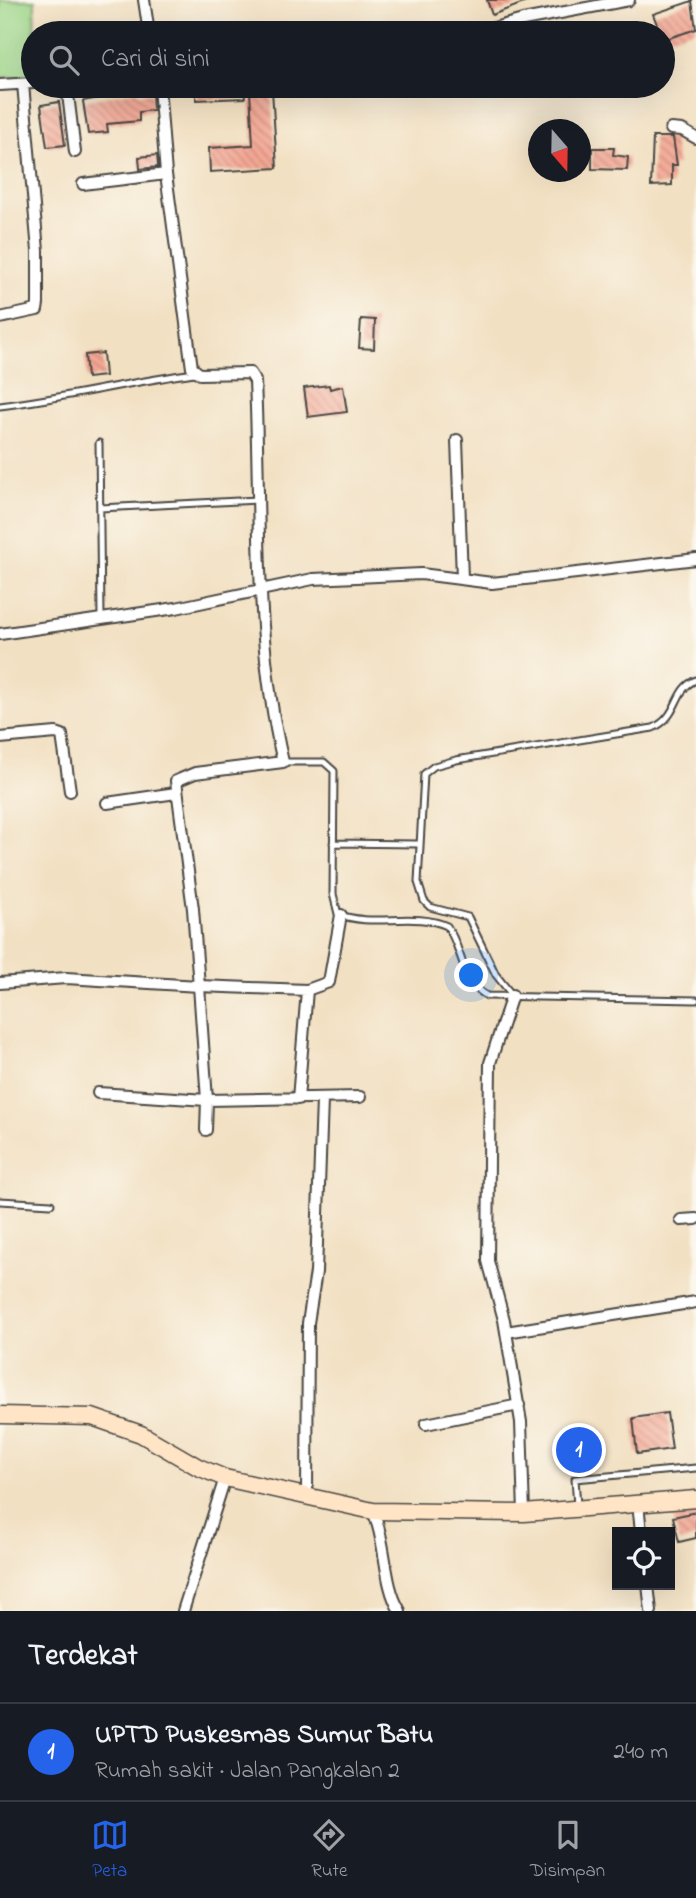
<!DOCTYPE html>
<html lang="id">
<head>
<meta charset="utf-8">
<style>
	:root { --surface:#171b24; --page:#20242c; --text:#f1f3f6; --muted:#9ea1a6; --line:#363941; --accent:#2563eb }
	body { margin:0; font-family:"Indie Flower",sans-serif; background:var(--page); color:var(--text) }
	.controls { position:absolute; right:21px; bottom:21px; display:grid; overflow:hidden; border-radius:0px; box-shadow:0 7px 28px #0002 }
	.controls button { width:63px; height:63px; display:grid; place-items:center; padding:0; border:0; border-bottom:2px solid var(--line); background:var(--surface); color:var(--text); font:35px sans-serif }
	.compass { position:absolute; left:528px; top:119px; width:63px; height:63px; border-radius:50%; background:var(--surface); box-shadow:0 7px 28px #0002; rotate:160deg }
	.you { position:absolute; left:472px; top:976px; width:24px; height:24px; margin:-18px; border:5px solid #fff; border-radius:50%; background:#1a73e8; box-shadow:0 0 0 10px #1a73e833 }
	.badge { display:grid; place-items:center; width:46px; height:46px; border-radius:50%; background:var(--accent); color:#fff; font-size:23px; font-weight:700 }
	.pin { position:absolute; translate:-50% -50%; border:4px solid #fff; box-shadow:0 2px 7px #0006 }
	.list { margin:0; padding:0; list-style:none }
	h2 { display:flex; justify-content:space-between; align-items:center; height:91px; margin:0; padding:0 28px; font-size:30px }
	h2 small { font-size:23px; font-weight:400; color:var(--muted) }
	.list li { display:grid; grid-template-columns:46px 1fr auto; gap:21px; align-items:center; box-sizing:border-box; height:98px; padding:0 28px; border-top:2px solid var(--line) }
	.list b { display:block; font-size:26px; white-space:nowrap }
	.list p { margin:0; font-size:23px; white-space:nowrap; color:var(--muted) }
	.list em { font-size:23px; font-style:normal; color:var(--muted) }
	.icon { flex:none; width:38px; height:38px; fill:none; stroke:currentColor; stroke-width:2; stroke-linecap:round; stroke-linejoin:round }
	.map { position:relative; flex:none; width:696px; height:1611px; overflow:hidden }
	.search { position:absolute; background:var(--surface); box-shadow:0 7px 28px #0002; left:21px; right:21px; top:21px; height:77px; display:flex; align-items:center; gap:18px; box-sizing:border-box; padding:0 24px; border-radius:38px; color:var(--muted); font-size:26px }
	.sheet { height:189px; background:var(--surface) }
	nav { display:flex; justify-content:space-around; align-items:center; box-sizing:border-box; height:98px; border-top:2px solid var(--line); background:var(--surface); font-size:19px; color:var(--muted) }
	nav a { display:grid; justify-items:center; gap:4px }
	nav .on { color:var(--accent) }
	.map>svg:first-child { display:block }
	.park { fill:#9cd588; stroke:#64805a; stroke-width:2 }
	.building { fill:url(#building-back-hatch) }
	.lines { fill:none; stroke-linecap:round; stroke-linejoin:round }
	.lane-casing { stroke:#494642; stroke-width:9 }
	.street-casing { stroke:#494642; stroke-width:14 }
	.secondary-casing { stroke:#494642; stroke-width:19 }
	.lane { stroke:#fff; stroke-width:5 }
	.street { stroke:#fff; stroke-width:10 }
	.secondary { stroke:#ffe4c6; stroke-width:16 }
</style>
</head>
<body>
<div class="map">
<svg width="696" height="1611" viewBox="0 0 696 1611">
	<defs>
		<pattern id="building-back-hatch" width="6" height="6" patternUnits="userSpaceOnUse" patternTransform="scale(1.75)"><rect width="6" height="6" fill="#f4a794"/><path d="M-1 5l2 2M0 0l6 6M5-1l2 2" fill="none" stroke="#c68879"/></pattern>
	</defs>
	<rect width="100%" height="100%" fill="#fbf7ec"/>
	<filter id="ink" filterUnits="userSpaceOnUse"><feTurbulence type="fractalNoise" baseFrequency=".0143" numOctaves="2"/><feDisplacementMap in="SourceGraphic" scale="14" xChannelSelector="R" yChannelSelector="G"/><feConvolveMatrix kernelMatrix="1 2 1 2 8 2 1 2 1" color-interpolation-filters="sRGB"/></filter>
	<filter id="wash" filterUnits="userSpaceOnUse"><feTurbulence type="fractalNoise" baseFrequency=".00686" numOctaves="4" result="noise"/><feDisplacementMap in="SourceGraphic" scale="28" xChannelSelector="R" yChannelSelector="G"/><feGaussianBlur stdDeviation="1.57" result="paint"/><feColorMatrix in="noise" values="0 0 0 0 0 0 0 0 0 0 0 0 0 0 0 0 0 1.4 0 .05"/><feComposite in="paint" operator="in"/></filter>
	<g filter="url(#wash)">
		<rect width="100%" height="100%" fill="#f2e0c2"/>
		<path class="park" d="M0,0H35L33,77L0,78Z"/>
		<g id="blocks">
			<path class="building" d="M487,0H529V1L492,15Z
				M692,1L696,29L663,40L653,14Z
				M196,86H244L245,98L196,100Z
				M272,90L277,168L210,172L209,148L253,145L250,91Z
				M137,91L138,94L152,93L153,110L139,112V121L107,124L108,132L88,134L83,101Z
				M59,102L65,145L47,147L41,105Z
				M653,137H673L677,165H672V185L651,186Z
				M592,148H614L613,155L628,157L627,170L592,169Z
				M157,155L158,167L140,169L139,157Z
				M361,319L375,320L374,349L359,348Z
				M103,353L105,376L87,378L85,355Z
				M329,385L330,389L343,386L347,412L308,417L304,388Z
				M667,1413L672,1449L637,1454L633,1418Z
				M696,1512V1538L679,1542L673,1517Z"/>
		</g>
	</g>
	<g filter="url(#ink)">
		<use href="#blocks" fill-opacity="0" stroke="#494642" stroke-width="2"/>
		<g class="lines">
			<defs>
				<path id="lane" d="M0,406C66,398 129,382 194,373
					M99,443L101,617
					M100,508L258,500
					M283,762H324L334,771L333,894L338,914C372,928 414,911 447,926C463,949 461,982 487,996L696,1000
					M333,843L418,844
					M512,995L496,975L468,917L430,907L424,901L418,882L424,774L434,766L456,760L653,728C680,716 673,689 696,680
					M0,1201L51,1204
					M577,1505L575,1479L696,1468"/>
				<path id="street" d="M144,0L149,33
					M476,33L523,20L629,0
					M0,85L33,83
					M67,86L75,152
					M159,86L166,174L192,368L200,374L250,373L255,381C261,510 253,635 283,762L195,773L176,781L193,909L199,986L307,990L329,982L341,915
					M671,129L682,130L696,138
					M83,184L166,174
					M0,318L37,310L38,304V251L23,84
					M457,440L462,578
					M0,634L176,608L313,579L421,574L492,583L696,559
					M0,738L56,733L62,735L70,791
					M107,803L176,793
					M0,983L66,978L199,986L207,1100L206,1130
					M512,995L490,1063L488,1261L504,1320L521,1422L524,1513
					M98,1093L207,1100L360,1097
					M298,1099L307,990
					M681,1220L696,1219
					M506,1332L696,1302
					M426,1424L519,1405
					M307,1497L308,1323L316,1272L322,1100
					M638,1503L641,1532
					M373,1511C387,1543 383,1584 400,1611
					M648,1585L651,1611
					M183,1611L225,1478"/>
				<path id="secondary" d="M0,1415L92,1417L141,1434L198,1467L225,1478L373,1511L524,1513L696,1499"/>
			</defs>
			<use href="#lane" class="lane-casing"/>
			<use href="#street" class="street-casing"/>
			<use href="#secondary" class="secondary-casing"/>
			<use href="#lane" class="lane"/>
			<use href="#street" class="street"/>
			<use href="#secondary" class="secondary"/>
		</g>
	</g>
</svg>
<div class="controls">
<button><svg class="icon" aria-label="locate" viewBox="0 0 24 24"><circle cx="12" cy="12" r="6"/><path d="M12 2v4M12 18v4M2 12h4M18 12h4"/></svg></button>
</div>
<svg class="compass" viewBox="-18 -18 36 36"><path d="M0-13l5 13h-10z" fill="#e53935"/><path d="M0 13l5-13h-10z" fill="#9ea1a6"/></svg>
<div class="you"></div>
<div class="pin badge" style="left:579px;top:1450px">1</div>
<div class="search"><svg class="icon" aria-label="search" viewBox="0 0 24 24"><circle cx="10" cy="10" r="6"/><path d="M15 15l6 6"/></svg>Cari di sini</div>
</div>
<section class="sheet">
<h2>Terdekat<small></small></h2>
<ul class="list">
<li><span class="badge">1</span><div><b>UPTD Puskesmas Sumur Batu</b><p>Rumah sakit · Jalan Pangkalan 2</p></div><em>240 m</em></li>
</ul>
</section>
<nav>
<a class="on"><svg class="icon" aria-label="map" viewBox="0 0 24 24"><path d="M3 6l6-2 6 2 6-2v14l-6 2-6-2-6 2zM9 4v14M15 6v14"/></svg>Peta</a>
<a><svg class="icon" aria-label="directions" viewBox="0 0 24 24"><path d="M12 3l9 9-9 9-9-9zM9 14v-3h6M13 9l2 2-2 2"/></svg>Rute</a>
<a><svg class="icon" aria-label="saved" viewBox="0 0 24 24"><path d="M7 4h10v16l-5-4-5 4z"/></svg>Disimpan</a>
</nav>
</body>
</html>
